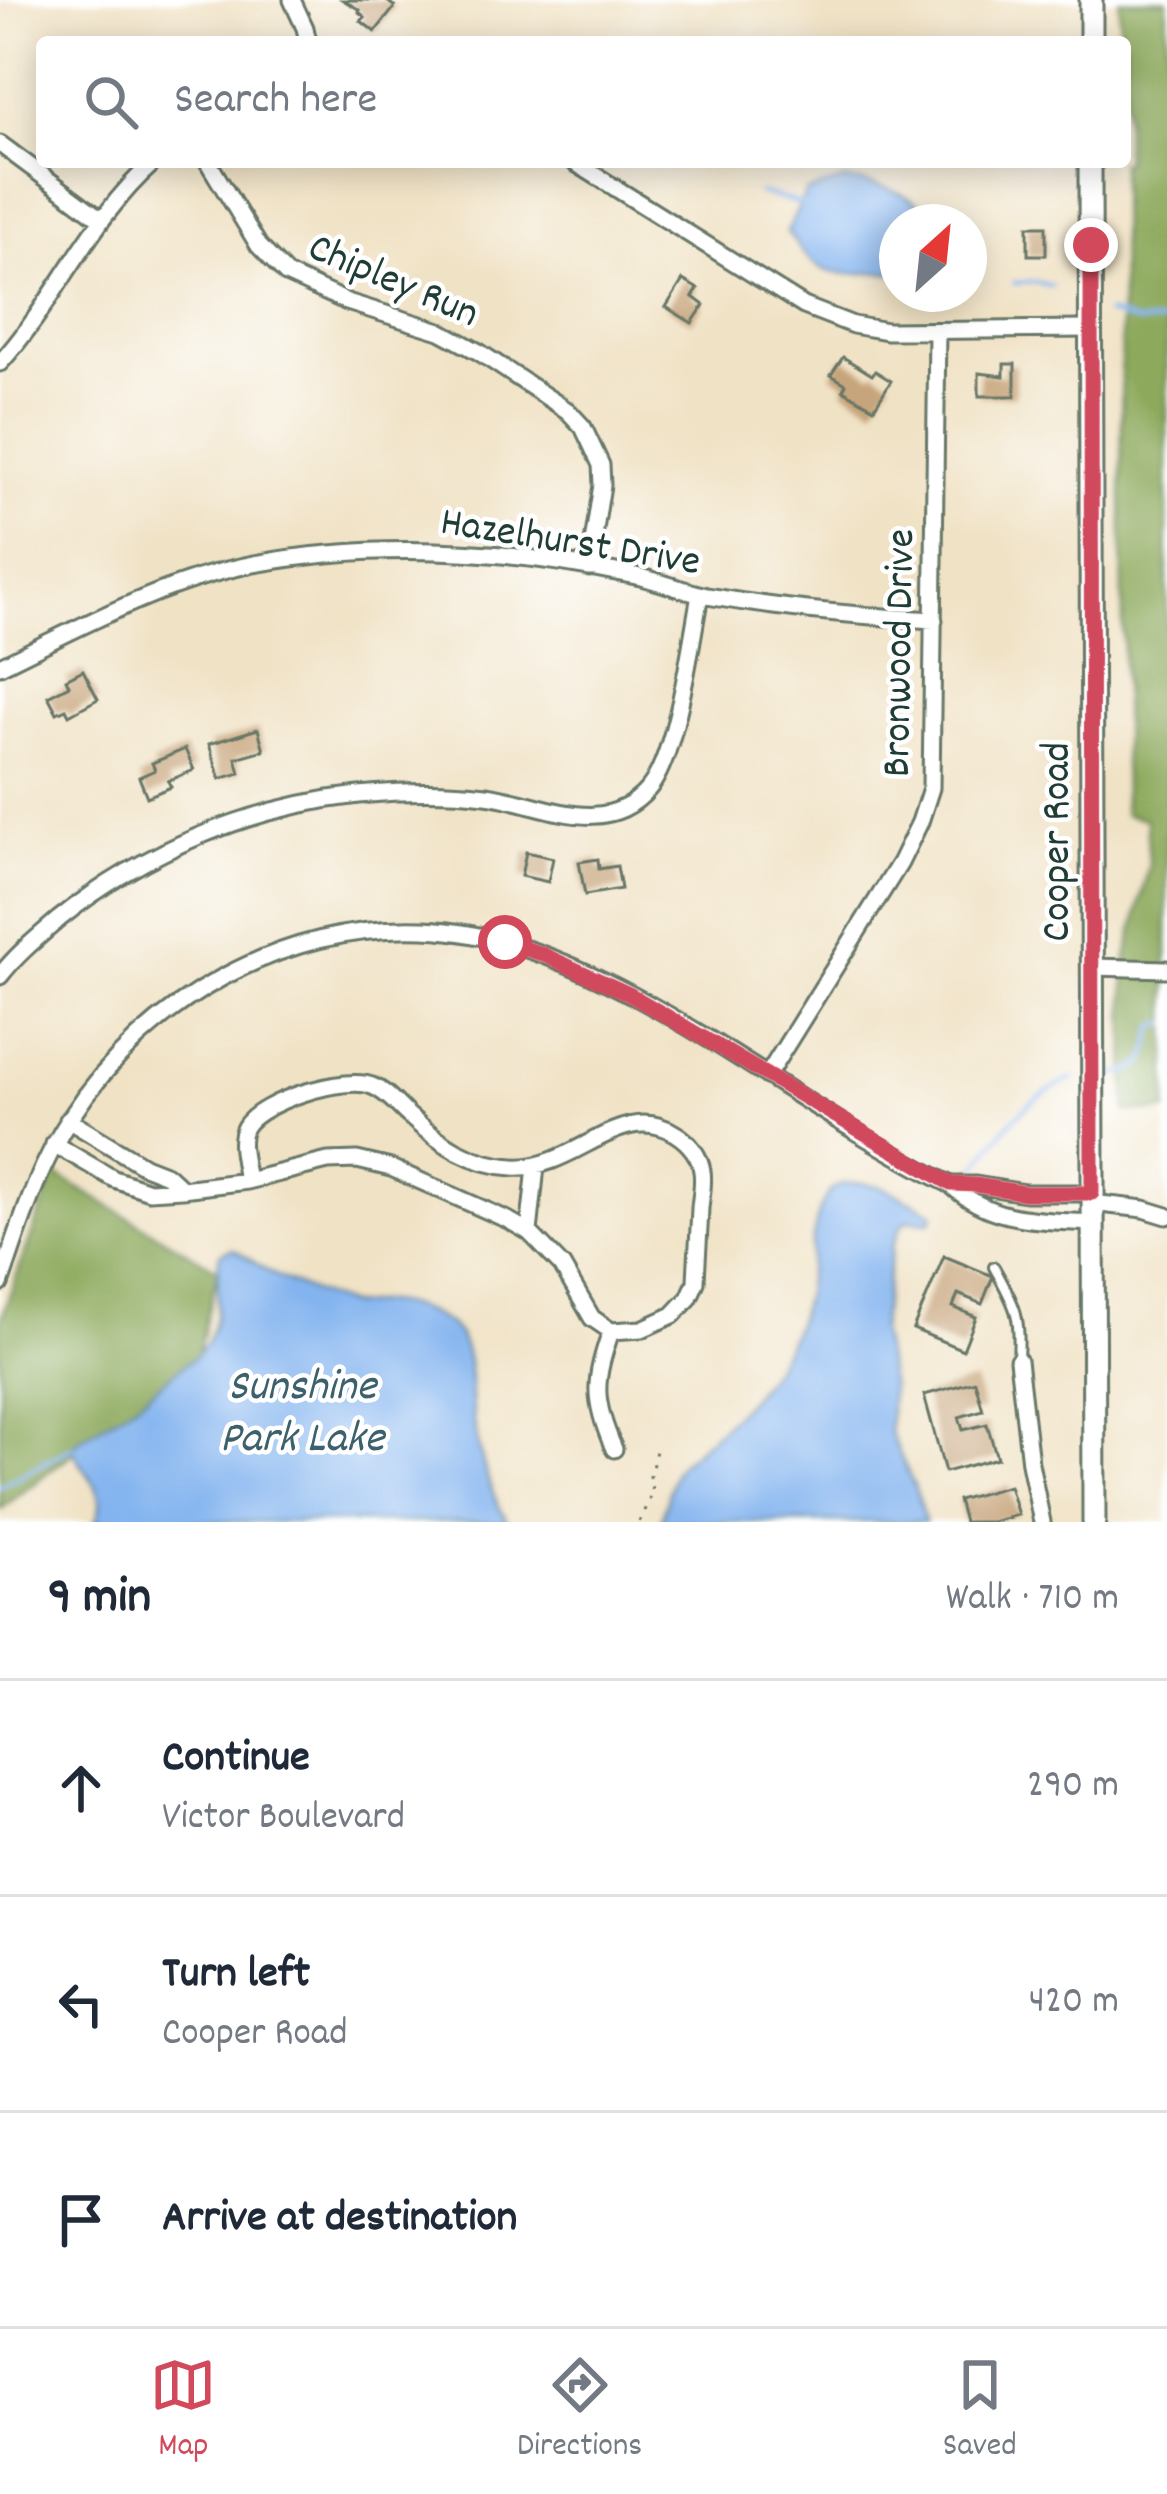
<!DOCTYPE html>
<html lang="en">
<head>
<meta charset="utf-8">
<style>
	:root { --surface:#fff; --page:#f2f2f3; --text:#1f2937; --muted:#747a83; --line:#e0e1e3; --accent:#d1495b }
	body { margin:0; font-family:Dekko,sans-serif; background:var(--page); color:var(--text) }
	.compass { position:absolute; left:879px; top:204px; width:108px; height:108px; border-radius:50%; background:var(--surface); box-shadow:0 6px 30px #0003; rotate:27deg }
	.stop { position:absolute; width:36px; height:36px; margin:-27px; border:9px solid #d1495b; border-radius:50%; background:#fff }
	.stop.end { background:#d1495b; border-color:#fff; box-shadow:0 3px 12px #0008 }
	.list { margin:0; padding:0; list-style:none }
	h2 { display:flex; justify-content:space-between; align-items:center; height:156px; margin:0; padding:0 48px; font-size:51px }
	h2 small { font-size:39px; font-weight:400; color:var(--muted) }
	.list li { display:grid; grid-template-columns:78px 1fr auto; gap:36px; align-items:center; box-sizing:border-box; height:216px; padding:0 48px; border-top:3px solid var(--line) }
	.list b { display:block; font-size:45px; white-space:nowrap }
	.list p { margin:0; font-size:39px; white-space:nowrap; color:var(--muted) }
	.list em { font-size:39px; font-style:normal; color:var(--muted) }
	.icon { flex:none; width:66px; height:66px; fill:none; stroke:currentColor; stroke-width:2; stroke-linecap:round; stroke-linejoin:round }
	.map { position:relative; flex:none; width:1167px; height:1522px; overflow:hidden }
	.search { position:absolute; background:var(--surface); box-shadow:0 6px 30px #0003; left:36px; right:36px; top:36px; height:132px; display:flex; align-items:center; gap:30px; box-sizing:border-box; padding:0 42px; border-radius:12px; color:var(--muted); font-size:45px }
	.sheet { height:804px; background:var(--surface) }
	nav { display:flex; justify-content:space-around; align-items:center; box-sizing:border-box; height:168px; border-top:3px solid var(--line); background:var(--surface); font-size:33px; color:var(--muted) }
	nav a { display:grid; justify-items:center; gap:6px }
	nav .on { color:var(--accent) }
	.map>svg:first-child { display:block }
	.forest { fill:#8ca95c; stroke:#567348; stroke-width:3 }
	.water { fill:#83b4ef; stroke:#517892; stroke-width:3 }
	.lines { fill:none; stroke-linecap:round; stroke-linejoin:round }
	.stream { stroke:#83b4ef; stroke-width:4.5 }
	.building { fill:#c7a57c }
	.lane-casing { stroke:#687767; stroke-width:14 }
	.street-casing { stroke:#687767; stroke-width:21 }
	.secondary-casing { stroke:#687767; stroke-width:27 }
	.path { stroke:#687767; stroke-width:3; stroke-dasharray:3 9; stroke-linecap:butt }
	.lane { stroke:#fff; stroke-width:8 }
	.street { stroke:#fff; stroke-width:15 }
	.secondary { stroke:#fff; stroke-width:21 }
	.route { stroke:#d1495b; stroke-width:15 }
	.labels { text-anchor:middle; stroke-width:9; stroke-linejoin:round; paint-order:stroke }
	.street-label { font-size:42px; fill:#1f3d34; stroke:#fff }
	.water-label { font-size:45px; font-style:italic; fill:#3d616c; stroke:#fff }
</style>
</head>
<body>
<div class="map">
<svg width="1167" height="1522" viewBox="0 0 1167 1522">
	<rect width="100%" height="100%" fill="#fff"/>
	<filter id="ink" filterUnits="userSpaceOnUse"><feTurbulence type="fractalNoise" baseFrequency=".00833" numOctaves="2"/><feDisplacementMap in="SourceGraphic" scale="24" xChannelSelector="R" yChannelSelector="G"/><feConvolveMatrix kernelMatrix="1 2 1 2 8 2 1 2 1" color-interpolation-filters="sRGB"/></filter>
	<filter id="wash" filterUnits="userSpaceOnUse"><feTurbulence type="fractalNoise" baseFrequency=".004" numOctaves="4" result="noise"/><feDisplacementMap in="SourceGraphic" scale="48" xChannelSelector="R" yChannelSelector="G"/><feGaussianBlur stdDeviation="2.7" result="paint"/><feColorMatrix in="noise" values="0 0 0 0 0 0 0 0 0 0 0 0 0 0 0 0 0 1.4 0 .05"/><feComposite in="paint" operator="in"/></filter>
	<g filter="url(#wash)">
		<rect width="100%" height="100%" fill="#f0e2c5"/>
		<path class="forest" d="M1119,0H1167V1111L1126,1112L1125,966L1149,864L1146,819L1124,814L1120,162H1125V42H1120Z
			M54,1174L218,1270L197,1356L0,1510V1321Z"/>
		<path class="water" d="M845,180C880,183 915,193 938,222H897V272C838,271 826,288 787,232L806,192Z
			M863,1183L883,1187L934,1213L930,1222L909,1220L902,1224L892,1247L880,1330L891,1387L889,1431L915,1488L925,1522H661L674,1473L680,1463C736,1418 790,1366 805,1293C810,1266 812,1215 829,1193C836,1182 851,1183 863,1183Z
			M232,1249C244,1254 252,1261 263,1268C281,1280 328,1299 348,1304C361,1307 373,1302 385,1302C407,1303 447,1316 459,1336C473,1358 469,1392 473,1417C479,1452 488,1492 508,1522H95C112,1490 83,1475 72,1448L79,1440L138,1402L197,1355L207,1342L216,1318L219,1257L221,1253Z"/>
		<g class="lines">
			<path class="stream" d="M760,193L801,204
				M1014,283L1035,282L1051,286
				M1107,313L1138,323L1167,322
				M1108,1075C1150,1071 1145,1062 1155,1026L1167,1023
				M974,1171C1008,1124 1019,1103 1074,1078
				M0,1486L72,1448"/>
		</g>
		<g id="blocks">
			<path class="building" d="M343,0H386L395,7L375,32L361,21L365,17L359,12L360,10Z
				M1028,226H1046V255H1028Z
				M683,280L698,289L693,297L704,305L692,323L666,307Z
				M843,357L872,375L875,371L891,381L874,408L843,390L846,384L831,375Z
				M1004,364H1015V396H979V373L1004,376Z
				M83,670L98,699L69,715L66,709L57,713L48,696L69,685L66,679Z
				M258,729L264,750L236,758L240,773L220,779L209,744Z
				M185,749L194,770L168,781L171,787L147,797L139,777L155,770L152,763Z
				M526,852L553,858L548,882L521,876Z
				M598,859L599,869L617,866L621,889L585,895L579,862Z
				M944,1256L993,1276L982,1304L958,1294L953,1307L976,1317L963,1350L913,1329Z
				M975,1381L983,1410L959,1417L963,1430L987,1424L997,1458L945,1472L924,1395Z
				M1009,1486L1018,1515L992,1522H964L958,1500Z"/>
		</g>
	</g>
	<g filter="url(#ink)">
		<use href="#blocks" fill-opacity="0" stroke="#687767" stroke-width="3"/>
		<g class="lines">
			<defs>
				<path id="lane" d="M994,1267C1015,1306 1021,1313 1018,1358"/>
				<path id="street" d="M292,0L305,28L308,42
					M0,144L101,219
					M208,162L259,246L286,274L347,302L440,331L479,352L568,411L583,427L601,465L602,485L589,568
					M574,162L804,306L853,325L887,331L1092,329
					M0,363C57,300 89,219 154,162
					M0,666C82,626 164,581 254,564C381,541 510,549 636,576C660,581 683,591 707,596C782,609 857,616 934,620
					M1092,967L1167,969
					M0,976C17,954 38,937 59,919C145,850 249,807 359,795C400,791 446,790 486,795C541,802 605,841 649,788C677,754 691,641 700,595
					M767,1076L900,863L920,822L931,788L937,331
					M54,1144L114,1179L149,1191L182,1189L167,1175L144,1166L68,1120
					M182,1189L247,1181L328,1161L357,1160L391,1168L508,1220L529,1232L562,1266L592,1318L611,1331L642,1329L673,1315L689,1298L696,1282C697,1257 699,1233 700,1208C701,1196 704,1183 702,1171C700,1156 689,1142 676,1134C621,1098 575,1171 513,1167C471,1165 438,1142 408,1115C397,1105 386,1091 372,1086C346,1075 260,1101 245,1127C237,1141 245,1165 247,1181
					M1092,1193H1025L976,1185H951C992,1223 1039,1220 1092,1223
					M1092,1203L1144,1209L1167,1216
					M529,1232L536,1167
					M0,1284C20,1227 37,1168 71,1117C146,1001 283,923 424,929C496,932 567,961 630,994C740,1052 840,1129 951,1185
					M611,1331C594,1381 592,1399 614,1449
					M1018,1360L1030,1463L1042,1522"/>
				<path id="secondary" d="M1091,42V0
					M1090,162L1094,1522"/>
			</defs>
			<use href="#lane" class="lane-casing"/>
			<use href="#street" class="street-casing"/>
			<use href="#secondary" class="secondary-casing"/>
			<path class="path" d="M639,1522L653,1491L649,1481L657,1446"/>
			<use href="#lane" class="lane"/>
			<use href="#street" class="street"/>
			<use href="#secondary" class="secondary"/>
		</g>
	</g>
	<g class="lines" filter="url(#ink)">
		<path class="route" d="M505,942L542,954L629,994L951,1184L976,1185L1025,1193H1092L1091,245"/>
	</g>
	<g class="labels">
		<g class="street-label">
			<text transform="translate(395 277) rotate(23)" y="15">Chipley Run</text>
			<text transform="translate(571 538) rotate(9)" y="15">Hazelhurst Drive</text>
			<text transform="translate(895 653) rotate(-89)" y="15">Bronwood Drive</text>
			<text transform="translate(1053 842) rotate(-90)" y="15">Cooper Road</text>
		</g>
		<g class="water-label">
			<text x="302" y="1398">Sunshine<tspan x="302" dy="52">Park Lake</tspan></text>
		</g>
	</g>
</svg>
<svg class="compass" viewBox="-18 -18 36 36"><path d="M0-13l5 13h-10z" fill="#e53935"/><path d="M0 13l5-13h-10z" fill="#747a83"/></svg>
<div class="stop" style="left:505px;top:942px"></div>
<div class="stop end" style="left:1091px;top:245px"></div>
<div class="search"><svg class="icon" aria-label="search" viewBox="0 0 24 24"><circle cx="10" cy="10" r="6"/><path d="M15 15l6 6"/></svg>Search here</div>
</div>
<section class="sheet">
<h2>9 min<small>Walk · 710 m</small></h2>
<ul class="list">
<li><svg class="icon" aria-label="ahead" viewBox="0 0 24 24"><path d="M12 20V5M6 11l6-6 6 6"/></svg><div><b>Continue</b><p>Victor Boulevard</p></div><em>290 m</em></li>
<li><svg class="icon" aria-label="left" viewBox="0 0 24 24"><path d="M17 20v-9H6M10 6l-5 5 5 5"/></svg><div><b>Turn left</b><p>Cooper Road</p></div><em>420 m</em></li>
<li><svg class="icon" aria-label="arrive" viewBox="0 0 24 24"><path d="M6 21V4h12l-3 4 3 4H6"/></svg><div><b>Arrive at destination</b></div></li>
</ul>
</section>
<nav>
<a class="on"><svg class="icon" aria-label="map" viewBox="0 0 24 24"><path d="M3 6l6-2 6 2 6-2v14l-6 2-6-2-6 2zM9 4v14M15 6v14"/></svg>Map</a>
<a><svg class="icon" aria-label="directions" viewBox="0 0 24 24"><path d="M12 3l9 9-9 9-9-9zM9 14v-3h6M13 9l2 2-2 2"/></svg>Directions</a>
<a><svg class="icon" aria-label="saved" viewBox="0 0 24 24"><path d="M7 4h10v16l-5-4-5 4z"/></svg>Saved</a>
</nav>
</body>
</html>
